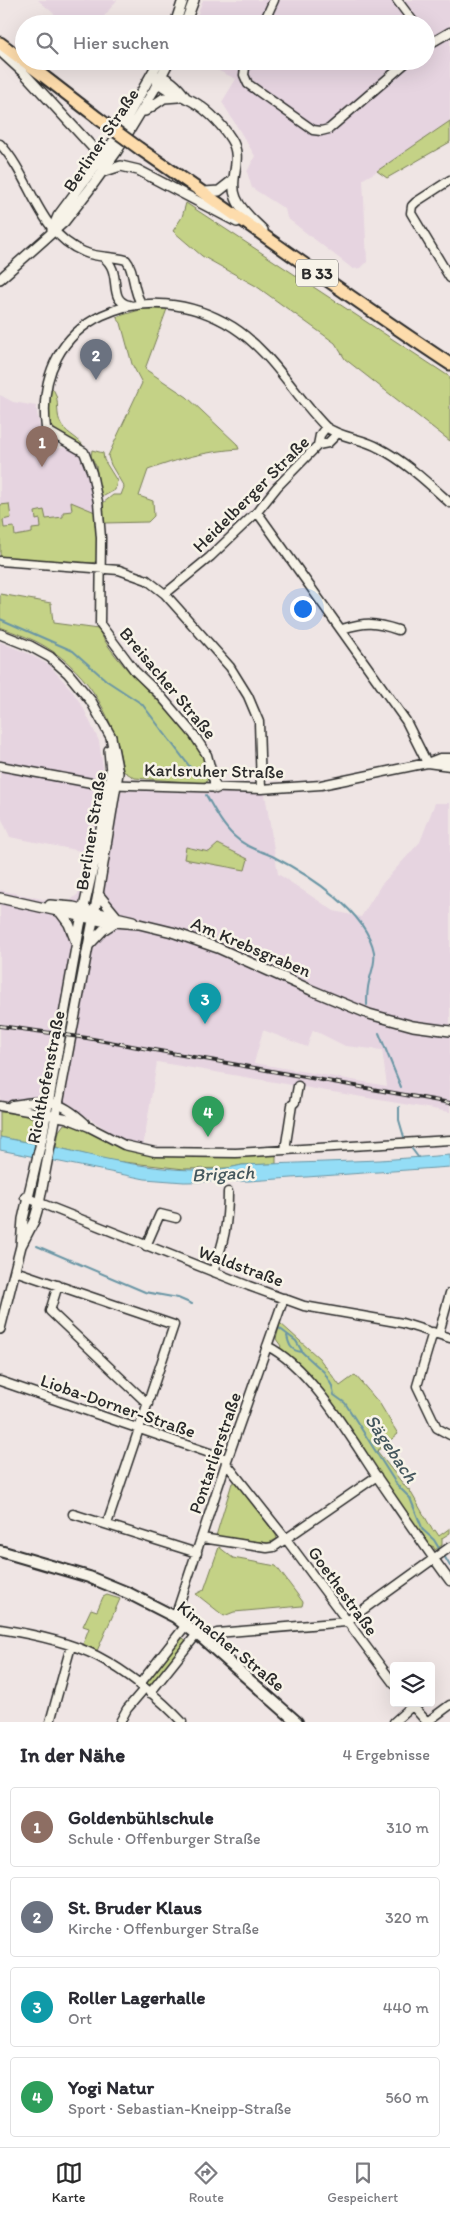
<!DOCTYPE html>
<html lang="de">
<head>
<meta charset="utf-8">
<style>
	:root { --surface:#fff; --page:#f2f2f3; --text:#2b2b33; --muted:#7c7c81; --line:#e1e1e2; --accent:#2b2b2b }
	body { margin:0; font-family:Itim,sans-serif; background:var(--page); color:var(--text) }
	.controls { position:absolute; right:15px; bottom:15px; display:grid; overflow:hidden; border-radius:5px; box-shadow:0 5px 20px #0002 }
	.controls button { width:45px; height:45px; display:grid; place-items:center; padding:0; border:0; border-bottom:1px solid var(--line); background:var(--surface); color:var(--text); font:25px sans-serif }
	.you { position:absolute; left:302px; top:608px; width:18px; height:18px; margin:-12px; border:4px solid #fff; border-radius:50%; background:#1a73e8; box-shadow:0 0 0 8px #1a73e833 }
	.badge { display:grid; place-items:center; width:32px; height:32px; border-radius:50%; background:var(--accent); color:#fff; font-size:16px; font-weight:700 }
	.pin { position:absolute; translate:-50% -41px; filter:drop-shadow(0 1px 2px #0008) }
	.pin::after { content:''; position:absolute; top:26px; width:18px; height:15px; background:inherit; clip-path:polygon(0 0,100% 0,50% 100%) }
	.list { margin:0; padding:0; list-style:none }
	h2 { display:flex; justify-content:space-between; align-items:center; height:65px; margin:0; padding:0 20px; font-size:21px }
	h2 small { font-size:16px; font-weight:400; color:var(--muted) }
	.list li { display:grid; grid-template-columns:32px 1fr auto; gap:15px; align-items:center; box-sizing:border-box; height:80px; margin:0 10px 10px; padding:0 10px; border:1px solid var(--line); border-radius:5px }
	.list b { display:block; font-size:19px; white-space:nowrap }
	.list p { margin:0; font-size:16px; white-space:nowrap; color:var(--muted) }
	.list em { font-size:16px; font-style:normal; color:var(--muted) }
	.icon { flex:none; width:28px; height:28px; fill:none; stroke:currentColor; stroke-width:2; stroke-linecap:round; stroke-linejoin:round }
	.map { position:relative; flex:none; width:450px; height:1722px; overflow:hidden }
	.search { position:absolute; background:var(--surface); box-shadow:0 5px 20px #0002; left:15px; right:15px; top:15px; height:55px; display:flex; align-items:center; gap:12px; box-sizing:border-box; padding:0 18px; border-radius:28px; color:var(--muted); font-size:19px }
	.sheet { height:425px; background:var(--surface) }
	nav { display:flex; justify-content:space-around; align-items:center; box-sizing:border-box; height:70px; border-top:1px solid var(--line); background:var(--surface); font-size:14px; color:var(--muted) }
	nav a { display:grid; justify-items:center; gap:2px }
	nav .on { color:var(--accent) }
	.map>svg:first-child { display:block }
	.built { fill:#e6d4e0; fill-rule:evenodd }
	.green { fill:#c4d286; stroke:#787e58 }
	.water { fill:#94ddf6; stroke:#6a96a5 }
	.lines { fill:none; stroke-linecap:round; stroke-linejoin:round }
	.stream { stroke:#6a96a5; stroke-width:2 }
	.minor-casing { stroke:#2b2b2b; stroke-width:11 }
	.tertiary-casing { stroke:#2b2b2b; stroke-width:12 }
	.secondary-casing { stroke:#2b2b2b; stroke-width:14 }
	.primary-casing { stroke:#2b2b2b; stroke-width:15 }
	.minor { stroke:#f7f3e8; stroke-width:8 }
	.tertiary { stroke:#f7f3e8; stroke-width:9 }
	.secondary { stroke:#f7f3e8; stroke-width:10 }
	.primary { stroke:#fddcac; stroke-width:11 }
	.rail-casing { stroke:#2b2b2b; stroke-width:4 }
	.rail { stroke:#f7f3e8; stroke-width:2; stroke-dasharray:5.5; stroke-linecap:butt }
	.primary-bridge-casing { stroke:#2b2b2b; stroke-width:15; stroke-linecap:butt }
	.primary-bridge { stroke:#fddcac; stroke-width:11 }
	.labels { text-anchor:middle; stroke-width:5; stroke-linejoin:round; paint-order:stroke }
	.shield { fill:#f7f3e8; stroke:#686764; stroke-width:1 }
	.shield-label { font-size:16px; font-weight:bold; fill:#2b2b2b }
	.street-label { font-size:18px; fill:#2b2b2b; stroke:#f7f3e8 }
	.water-label { font-size:19px; font-style:italic; fill:#45585e; stroke:#f7f3e8 }
</style>
</head>
<body>
<div class="map">
<svg width="450" height="1722" viewBox="0 0 450 1722">
	<rect width="100%" height="100%" fill="#efe5e4"/>
	<filter id="ink" filterUnits="userSpaceOnUse"><feTurbulence type="fractalNoise" baseFrequency=".02" numOctaves="2"/><feDisplacementMap in="SourceGraphic" scale="10" xChannelSelector="R" yChannelSelector="G"/><feConvolveMatrix kernelMatrix="1 2 1 2 8 2 1 2 1" color-interpolation-filters="sRGB"/></filter>
	<g filter="url(#ink)">
		<path class="built" d="M38,0H117L98,24H66Z
			M203,0H450V121L387,166L363,179L367,262L361,268L353,269L287,218L285,209L252,188L247,172L255,156L222,102L236,79L198,61H426V24H194Z
			M0,395L13,402L36,406L40,428L52,438L55,449L69,447L78,451L88,478L95,512L71,503L72,511L63,517L45,519L35,512L36,519H40L41,528L33,533L15,536L13,527L4,528L3,519L11,518L0,509Z
			M0,642L27,653L49,665L70,688L83,707L99,741L103,767L101,790L265,794L278,874L334,911L361,917L381,885L420,842L435,803H450V1112L157,1062L143,1147L124,1141L66,1103L52,1099L40,1098L16,1103L0,1102V890L56,902L70,901L78,894L86,852L10,837L0,815ZM263,1030L307,1047L313,1030L345,1046L382,1050L387,1086L254,1063Z"/>
		<path class="green" d="M450,121V142L387,178L377,171Z
			M186,203L450,377V441L345,359L335,343L256,286L202,256L173,231L182,217Z
			M143,309H167L145,369L187,397L237,444L239,449C207,451 178,459 148,470L139,496L153,501L154,516L148,522L104,523L103,503L113,495H121L124,487L111,465L108,456L142,383L132,364L121,323L116,317Z
			M48,387H51C61,397 55,410 60,422C65,433 76,436 83,445L80,446L48,426Z
			M92,450L103,453L104,460L117,481L115,490L104,496L100,494L96,466L91,456Z
			M71,502L95,512L98,560L93,563L0,557V505L9,504L11,518L3,520L4,528L14,527L15,536L32,533V529L41,528L40,519L36,520L35,512L44,510L46,519L63,517V512L72,511Z
			M0,594L51,603L53,623L98,629C117,666 153,693 180,725C188,734 198,744 204,754C208,761 209,774 207,781L202,783L135,778L123,771C116,721 90,673 46,647C32,638 15,633 0,627Z
			M218,844L248,859L245,870L184,859L186,847L209,852Z
			M0,1112L32,1115L36,1134L33,1144L0,1137Z
			M64,1124L89,1127L142,1150L276,1151V1164L242,1165L229,1168L184,1169L106,1160L56,1147L59,1131Z
			M280,1323L319,1358L340,1386L355,1375L380,1404L398,1434L377,1451L408,1490L409,1489L433,1531L435,1530L439,1536L450,1528V1533L442,1538V1545L435,1550L433,1546L430,1548L343,1418L279,1350L281,1346L276,1339Z
			M236,1482L276,1535L277,1539L268,1543L216,1536L232,1483Z
			M219,1547L233,1558L276,1566L303,1602L302,1606L234,1612L224,1616L196,1594L204,1590Z
			M107,1595L120,1599L97,1651L83,1644L89,1628L83,1626L91,1609L97,1611L103,1597Z
			M180,1636L187,1641L152,1685H146L145,1683Z"/>
		<path class="water" d="M0,1137C24,1142 48,1145 72,1151C121,1163 192,1178 242,1165L380,1160L450,1155V1167L249,1181L184,1182L145,1179L0,1150Z"/>
		<g class="lines">
			<path class="stream" d="M0,619L73,651L107,681L142,704L193,771
				M206,795C214,809 222,825 234,836C245,847 261,851 274,857C309,875 366,911 374,952C376,963 371,972 369,982C367,990 367,997 367,1005
				M379,1033L401,1087
				M399,1107V1120L404,1137
				M412,1149L418,1157
				M37,1246L145,1292L178,1298L192,1304
				M279,1328L296,1341L303,1353L324,1372L332,1386L334,1395L345,1403L397,1485L410,1498L423,1530L434,1540L440,1550
				M287,1336C289,1345 291,1351 302,1352
				M443,1554L450,1566"/>
			<defs>
				<path id="minor" d="M397,0L415,24
					M263,24L274,0
					M426,46L450,32
					M246,61L244,75L248,84L313,130L321,131L329,129L408,61
					M0,144C32,178 37,233 84,252C97,258 112,256 126,260C135,270 132,290 141,303
					M450,180L416,202L412,206L411,213L450,278
					M103,257C124,272 106,300 129,305
					M318,445L320,435L326,427
					M257,512L406,721L427,763
					M0,561L119,570L147,580L165,594L230,667L248,696L259,722L261,789
					M165,594L210,557L257,512L277,487L318,445L328,443L336,435
					M342,629C366,622 374,622 398,630
					M427,763L450,766
					M0,766L97,784L261,789L321,785L427,763L440,758H450
					M216,789L207,755L194,735L160,695L135,671L100,624L101,538L98,502L92,473L84,452L51,433L46,428C32,316 147,273 233,327C272,352 294,395 326,427C341,438 362,438 379,448C405,461 429,484 450,503
					M12,1105C48,1100 58,1098 85,1123
					M0,1106L66,1118L89,1127L124,1145L155,1152L236,1153L450,1140
					M285,1150L292,1105L295,1102L298,1086
					M25,1197L249,1286L304,1306L402,1323L450,1338
					M146,1246L160,1214L176,1218
					M15,1271L174,1325L107,1524
					M213,1272C224,1242 228,1224 228,1192
					M58,1285L50,1311L148,1404
					M433,1332L417,1386L437,1428L450,1435
					M439,1333L450,1293
					M267,1346C309,1366 349,1435 375,1474C400,1510 424,1546 450,1581
					M0,1381L227,1459
					M226,1463L286,1539L394,1684
					M73,1514L197,1553
					M202,1538L267,1548L274,1547L377,1476
					M175,1617L226,1463L284,1298
					M0,1629C32,1634 67,1641 97,1656C126,1671 160,1698 182,1722
					M203,1639L217,1633L346,1622L450,1547
					M139,1685L186,1625
					M150,1693L197,1634
					M410,1703L427,1722
					M50,1722L71,1646
					M120,1722L127,1709L144,1689
					M394,1722L412,1706
					M427,1722L450,1705"/>
				<path id="tertiary" d="M175,24L183,0
					M185,24L194,0
					M0,51L24,73L94,149L99,152L109,153
					M152,75C161,88 171,91 186,98C203,105 221,123 231,139C244,159 228,178 236,198C241,211 254,221 263,230
					M158,76C170,78 179,88 186,98
					M145,111L164,98L178,97
					M102,172L121,166L138,170L237,222
					M204,192L219,191L233,180
					M52,230L58,216L113,142L159,61
					M0,279L64,222L89,190L117,151L154,90L169,61
					M0,634L30,646L50,657L68,673L91,701L111,737L118,773L98,894L39,1204L34,1221L21,1246
					M98,894L116,916
					M0,898L102,921L139,924L172,932L218,948L311,990L369,1014L413,1026L450,1031
					M50,905L73,907L133,921
					M60,912L69,924L76,942
					M88,946L103,930L114,923
					M0,1329L21,1246L23,1219L42,1138L80,925L99,841L111,772L109,750"/>
				<path id="secondary" d="M0,1551L89,1577L128,1593L175,1617L203,1639L297,1722"/>
				<path id="primary" d="M0,43L24,61
					M24,61L99,119
					M140,149C244,220 345,295 450,364"/>
			</defs>
			<use href="#minor" class="minor-casing"/>
			<use href="#tertiary" class="tertiary-casing"/>
			<use href="#secondary" class="secondary-casing"/>
			<use href="#primary" class="primary-casing"/>
			<use href="#minor" class="minor"/>
			<use href="#tertiary" class="tertiary"/>
			<use href="#secondary" class="secondary"/>
			<use href="#primary" class="primary"/>
			<defs>
				<path id="rail" d="M0,1026L87,1038L450,1103"/>
			</defs>
			<use href="#rail" class="rail-casing"/>
			<use href="#rail" class="rail"/>
			<defs>
				<path id="primary-bridge" d="M99,119L140,149"/>
			</defs>
			<use href="#primary-bridge" class="primary-bridge-casing"/>
			<use href="#primary-bridge" class="primary-bridge"/>
		</g>
	</g>
	<g class="labels">
		<rect class="shield" x="296" y="259.5" width="42" height="27" rx="4"/>
		<g class="shield-label">
			<text x="317" y="279">B 33</text>
		</g>
		<g class="street-label">
			<text transform="translate(101 140) rotate(-56)" y="6">Berliner Straße</text>
			<text transform="translate(251 494) rotate(-45)" y="6">Heidelberger Straße</text>
			<text transform="translate(168 683) rotate(50)" y="6">Breisacher Straße</text>
			<text transform="translate(214 771) rotate(1)" y="6">Karlsruher Straße</text>
			<text transform="translate(91 831) rotate(-81)" y="6">Berliner Straße</text>
			<text transform="translate(251 947) rotate(23)" y="6">Am Krebsgraben</text>
			<text transform="translate(46 1077) rotate(-79)" y="6">Richthofenstraße</text>
			<text transform="translate(241 1266) rotate(20)" y="6">Waldstraße</text>
			<text transform="translate(118 1406) rotate(19)" y="6">Lioba-Dorner-Straße</text>
			<text transform="translate(215 1453) rotate(-71)" y="6">Pontarlierstraße</text>
			<text transform="translate(343 1591) rotate(54)" y="6">Goethestraße</text>
			<text transform="translate(231 1646) rotate(39)" y="6">Kirnacher Straße</text>
		</g>
		<g class="water-label">
			<text transform="translate(223 1173) rotate(-3)" y="7">Brigach</text>
			<text transform="translate(392 1448) rotate(56)" y="7">Sägebach</text>
		</g>
	</g>
</svg>
<div class="controls">
<button><svg class="icon" aria-label="layers" viewBox="0 0 24 24"><path d="M12 4l9 5-9 5-9-5zM3 14l9 5 9-5"/></svg></button>
</div>
<div class="you"></div>
<div class="pin badge" style="left:42px;top:467px;background:#8d6e63">1</div>
<div class="pin badge" style="left:96px;top:380px;background:#6b7280">2</div>
<div class="pin badge" style="left:205px;top:1024px;background:#0f9aa8">3</div>
<div class="pin badge" style="left:208px;top:1137px;background:#2e9e5b">4</div>
<div class="search"><svg class="icon" aria-label="search" viewBox="0 0 24 24"><circle cx="10" cy="10" r="6"/><path d="M15 15l6 6"/></svg>Hier suchen</div>
</div>
<section class="sheet">
<h2>In der Nähe<small>4 Ergebnisse</small></h2>
<ul class="list">
<li><span class="badge" style="background:#8d6e63">1</span><div><b>Goldenbühlschule</b><p>Schule · Offenburger Straße</p></div><em>310 m</em></li>
<li><span class="badge" style="background:#6b7280">2</span><div><b>St. Bruder Klaus</b><p>Kirche · Offenburger Straße</p></div><em>320 m</em></li>
<li><span class="badge" style="background:#0f9aa8">3</span><div><b>Roller Lagerhalle</b><p>Ort</p></div><em>440 m</em></li>
<li><span class="badge" style="background:#2e9e5b">4</span><div><b>Yogi Natur</b><p>Sport · Sebastian-Kneipp-Straße</p></div><em>560 m</em></li>
</ul>
</section>
<nav>
<a class="on"><svg class="icon" aria-label="map" viewBox="0 0 24 24"><path d="M3 6l6-2 6 2 6-2v14l-6 2-6-2-6 2zM9 4v14M15 6v14"/></svg>Karte</a>
<a><svg class="icon" aria-label="directions" viewBox="0 0 24 24"><path d="M12 3l9 9-9 9-9-9zM9 14v-3h6M13 9l2 2-2 2"/></svg>Route</a>
<a><svg class="icon" aria-label="saved" viewBox="0 0 24 24"><path d="M7 4h10v16l-5-4-5 4z"/></svg>Gespeichert</a>
</nav>
</body>
</html>
